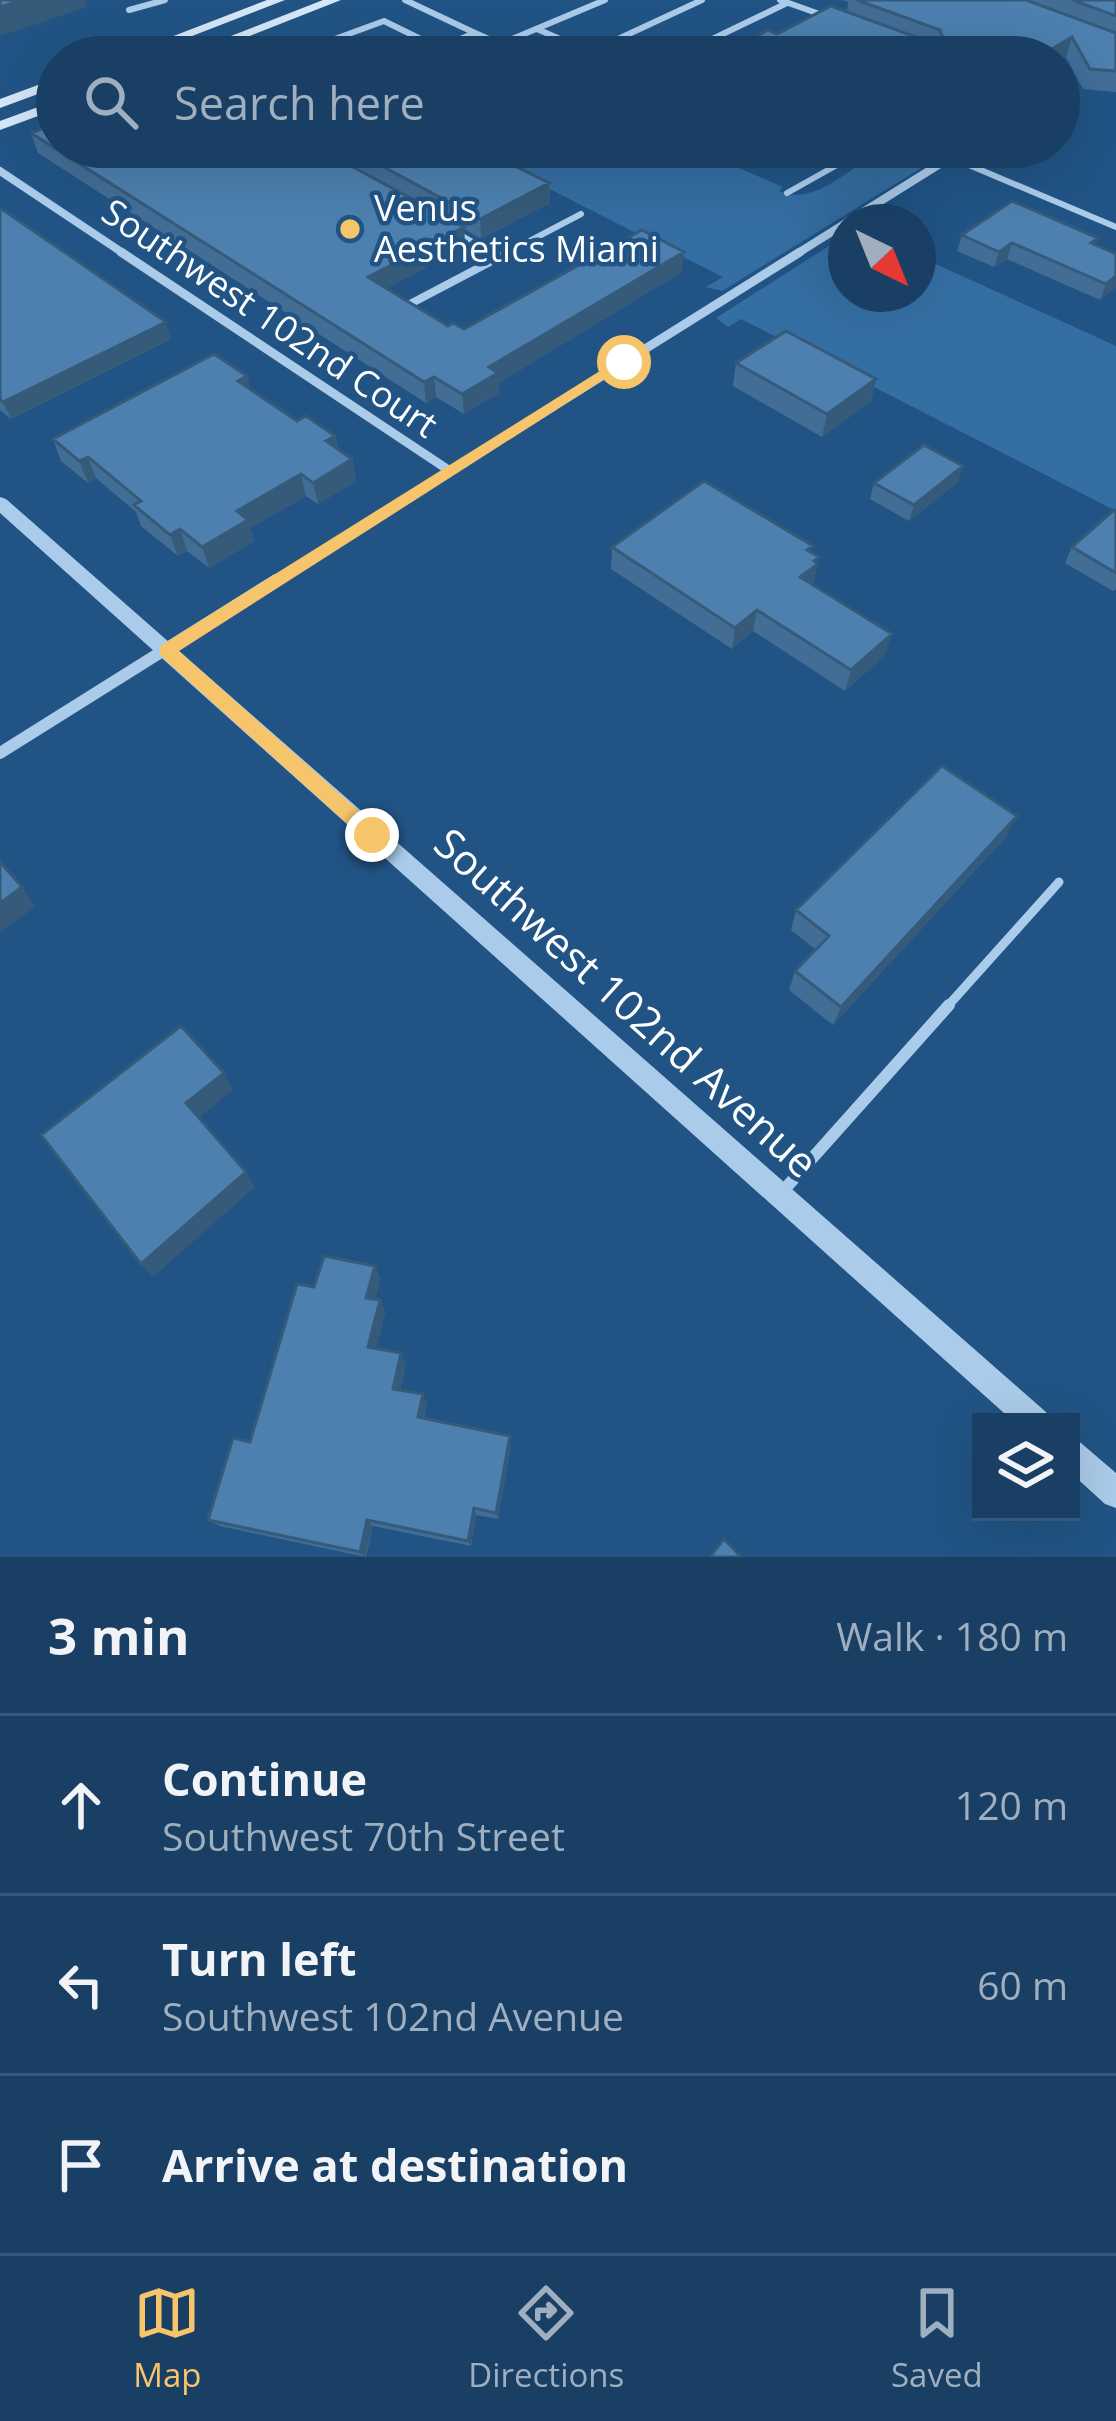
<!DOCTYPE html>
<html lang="en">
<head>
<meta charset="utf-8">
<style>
	:root { --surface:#193f64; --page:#22466a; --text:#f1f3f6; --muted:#9fafbf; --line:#375878; --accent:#f6c46b }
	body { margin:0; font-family:"Open Sans",sans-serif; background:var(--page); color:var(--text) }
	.controls { position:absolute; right:36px; bottom:36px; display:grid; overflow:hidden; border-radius:0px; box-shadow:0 12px 48px #0002 }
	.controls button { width:108px; height:108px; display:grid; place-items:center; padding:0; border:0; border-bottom:3px solid var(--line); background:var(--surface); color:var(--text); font:60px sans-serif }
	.compass { position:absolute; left:828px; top:204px; width:108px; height:108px; border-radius:50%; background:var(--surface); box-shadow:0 12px 48px #0002; rotate:137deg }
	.stop { position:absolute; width:36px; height:36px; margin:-27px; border:9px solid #f6c46b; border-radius:50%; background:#fff }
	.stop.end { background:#f6c46b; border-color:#fff; box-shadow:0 3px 12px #0008 }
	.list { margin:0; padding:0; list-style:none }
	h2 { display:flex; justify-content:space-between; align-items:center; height:156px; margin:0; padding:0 48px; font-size:51px }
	h2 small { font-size:39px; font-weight:400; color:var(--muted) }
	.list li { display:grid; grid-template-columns:78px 1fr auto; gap:36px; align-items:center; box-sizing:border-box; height:180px; padding:0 48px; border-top:3px solid var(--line) }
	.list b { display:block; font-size:45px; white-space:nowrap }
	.list p { margin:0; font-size:39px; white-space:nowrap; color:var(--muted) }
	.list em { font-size:39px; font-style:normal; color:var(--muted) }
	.icon { flex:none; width:66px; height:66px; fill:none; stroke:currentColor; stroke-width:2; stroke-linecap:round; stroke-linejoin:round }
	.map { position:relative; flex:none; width:1116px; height:1557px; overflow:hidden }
	.search { position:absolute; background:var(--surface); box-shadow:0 12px 48px #0002; left:36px; right:36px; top:36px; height:132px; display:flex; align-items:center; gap:30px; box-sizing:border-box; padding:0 42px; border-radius:66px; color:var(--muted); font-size:45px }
	.sheet { height:696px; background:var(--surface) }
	nav { display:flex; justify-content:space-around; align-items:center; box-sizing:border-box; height:168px; border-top:3px solid var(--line); background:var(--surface); font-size:33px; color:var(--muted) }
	nav a { display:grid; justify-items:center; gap:6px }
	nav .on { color:var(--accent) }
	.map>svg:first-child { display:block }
	.green { fill:#356ea2 }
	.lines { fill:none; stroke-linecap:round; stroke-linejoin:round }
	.service-far3 { stroke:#aacbe9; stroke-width:6 }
	.service-far2 { stroke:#aacbe9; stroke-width:8 }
	.service-far1 { stroke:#aacbe9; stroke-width:9 }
	.service { stroke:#aacbe9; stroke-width:12 }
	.minor-far2 { stroke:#aacbe9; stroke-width:8 }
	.minor-far1 { stroke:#aacbe9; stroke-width:9 }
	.minor { stroke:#aacbe9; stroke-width:12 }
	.tertiary { fill:#aacbe9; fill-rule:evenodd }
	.secondary { fill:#d4e6f7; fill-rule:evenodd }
	.wall { fill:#426e96 }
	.shaded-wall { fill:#365a7a }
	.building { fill:#4d80af; stroke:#365a7a; stroke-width:3 }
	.route { fill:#f6c46b }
	.poi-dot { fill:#f6c46b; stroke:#215485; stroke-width:4.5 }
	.labels { text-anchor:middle; stroke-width:9; stroke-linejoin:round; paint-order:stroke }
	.far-poi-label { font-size:36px; fill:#fff; stroke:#215485; text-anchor:start }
	.far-street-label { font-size:36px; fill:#fff; stroke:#215485 }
	.street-label { font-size:42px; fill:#fff; stroke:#215485 }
</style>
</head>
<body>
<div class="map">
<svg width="1116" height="1557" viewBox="0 0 1116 1557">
	<rect width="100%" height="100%" fill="#215485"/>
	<path class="green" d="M527,147H690L783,187L779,191C818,208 854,161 889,148C907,142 935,147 955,147L722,291L706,287L723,277L496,162Z
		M846,235V294H918V256L1116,346V511L741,319L728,327L716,318Z"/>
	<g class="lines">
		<path class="service-far3" d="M405,0L475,33
			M780,0L825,16
			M129,10L165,0
			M537,29L590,52L702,0
			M500,44L605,0
			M331,57L313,47L384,21L439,48
			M415,57L475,33L526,55L522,57
			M675,57L787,3
			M950,157L1116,227
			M787,193L869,147
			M457,233L495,255
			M503,255L581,214"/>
		<path class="service-far2" d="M490,252L499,257
			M410,304L509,252"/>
		<path class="service-far1" d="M946,1008L1059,882"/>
		<path class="service" d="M783,1191L949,1005"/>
		<path class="minor-far2" d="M0,171L126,255
			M847,222L967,147
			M795,255L846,223"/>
		<path class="minor-far1" d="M121,252L450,471
			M271,583L800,252"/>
		<path class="minor" d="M0,753L276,580"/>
		<path class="tertiary" d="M0,497L6,499L1046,1412L1051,1422H1014L0,513Z
			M1071,1438L1081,1443L1116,1473V1508L1105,1504L1071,1473Z"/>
		<path class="secondary" d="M267,0H285L138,57H119Z
			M323,0H341L196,57H177Z
			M57,78V87L0,108V99Z
			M57,100V109L0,130V121Z"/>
	</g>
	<path class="wall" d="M842,0H1116V92L1083,89L1066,57H721L847,12L848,2Z
		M31,133L57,147H477L549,183L550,203L481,239L464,229L465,247L387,288L448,326L464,329L682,272L498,383L499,393L464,414L436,397L426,403L38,153Z
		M718,147H802L766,168Z
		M0,208L171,339L11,419L0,410Z
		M962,235L1095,245L1116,254V287L1100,300L1007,259L994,267L957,251Z
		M736,363L876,379L871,401L822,437L733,386Z
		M247,376L250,389L297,421L335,436L338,449L352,459L356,481L318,504L306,496L250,528L254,541L209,568L187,551L178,556L141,526L136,512L96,478L88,483L61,461L53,439Z
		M958,482L909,521L870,499L874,483Z
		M1116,511V589L1113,591L1065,563L1072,547Z
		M612,547L811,553L819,557L813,585L885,655L845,691L753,631L732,649L611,569Z
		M1006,837L833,1025L789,990L795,971L816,950L791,930L796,910Z
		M375,1266L380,1279L375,1299L380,1300L385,1312L376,1349L406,1364L400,1390L427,1404L424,1419L511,1445L498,1519L476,1515L471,1546L373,1526L366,1557L220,1526L208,1520L250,1442L314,1287Z"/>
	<path class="shaded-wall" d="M22,0H85L87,7L0,36V7Z
		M1072,37L1066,57L1059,61V57H1048L1050,50Z
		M1021,40L1016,57H983Z
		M768,147H802L766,168Z
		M549,183L550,203L481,239L480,219Z
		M464,227L465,247L370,297L368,277Z
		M1012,243L1007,259L994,267L999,252Z
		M684,252L682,272L498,383L499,393L464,414L462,394L489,367Z
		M1116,276V287L1100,300L1106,284Z
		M166,322L171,339L11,419L3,402Z
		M247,376L252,397L238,381Z
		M434,377L436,397L426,403L424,382Z
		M876,379L871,401L822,437L827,414Z
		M335,436L339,457L326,441Z
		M88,457L96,478L88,483L79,461Z
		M352,459L356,481L318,504L313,483Z
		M963,466L958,482L909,521L914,505Z
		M301,474L306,496L250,528L254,541L209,568L202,547L237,511Z
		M180,529L187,551L178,556L170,535Z
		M819,557L813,585L800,577Z
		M757,610L753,631L732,649L735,628Z
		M892,634L885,655L845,691L851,670Z
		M1017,816L1006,837L833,1025L841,1007Z
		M22,887L35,907L0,932V903Z
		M224,1073L233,1090L196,1120L186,1103Z
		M246,1172L255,1187L153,1277L141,1264Z
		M375,1266L380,1279L372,1310L366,1298Z
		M380,1300L385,1312L374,1358L368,1347Z
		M401,1353L406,1364L398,1398L393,1389Z
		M423,1394L427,1404L422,1426L418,1417Z
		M510,1436L511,1445L498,1519L496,1513Z
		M474,1508L476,1515L471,1546L468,1541Z
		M367,1520L373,1526L365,1557L360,1552Z"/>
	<path class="building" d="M0,0H22L0,7Z
		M857,0H1026L1116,33V71L1090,69L1072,37L1050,50L1021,40L983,57H721L768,30L777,34L831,6L935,44L944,41L940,30Z
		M1073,0H1116V16Z
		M284,51L297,57H268Z
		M57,123V147H316L464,227L368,277L448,326L453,323L464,329L642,230L684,252L489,367L498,373L462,394L434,377L424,382L31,133Z
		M347,147H477L549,183L480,219Z
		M1012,201L1098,238L1091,243L1116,254V276L1106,284L1012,243L999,252L962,235Z
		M0,208L166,322L3,402L0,399Z
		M786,331L876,379L827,414L736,363Z
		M214,354L247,376L238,381L297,421L306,416L335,436L326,441L352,459L313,483L301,474L237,511L248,520L202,547L180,529L170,535L134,505L141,501L88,457L79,461L53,439Z
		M924,445L963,466L914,505L874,483Z
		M704,481L813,546L807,550L819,557L814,561L818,564L800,577L892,634L851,670L757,610L735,628L612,547Z
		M1114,510L1116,511V573L1072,547Z
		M942,766L1017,816L841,1007L795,971L829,936L796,910Z
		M0,862L22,887L0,903Z
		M181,1026L224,1073L186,1103L246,1172L141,1264L41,1135Z
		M324,1256L375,1266L366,1298L380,1300L368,1347L401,1353L393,1389L423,1394L418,1417L510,1436L496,1513L474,1508L468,1541L367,1520L360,1552L208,1520L233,1438L250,1442L297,1284L314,1287Z
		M724,1539L741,1557H710Z"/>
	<path class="route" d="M619,359L631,362L179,651L379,829V840H365L160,655V646Z"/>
	<circle class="poi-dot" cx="350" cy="229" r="12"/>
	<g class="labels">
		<g class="far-poi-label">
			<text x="374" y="221">Venus<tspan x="374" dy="41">Aesthetics Miami</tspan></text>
		</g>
		<g class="far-street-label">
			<text transform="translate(270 318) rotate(34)" y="13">Southwest 102nd Court</text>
		</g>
		<g class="street-label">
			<text transform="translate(626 1003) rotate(42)" y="15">Southwest 102nd Avenue</text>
		</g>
	</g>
</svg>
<div class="controls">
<button><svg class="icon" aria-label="layers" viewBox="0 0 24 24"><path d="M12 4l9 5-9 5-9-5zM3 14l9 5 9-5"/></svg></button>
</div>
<svg class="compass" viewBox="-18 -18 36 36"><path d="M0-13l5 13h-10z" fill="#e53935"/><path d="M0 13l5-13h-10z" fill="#9fafbf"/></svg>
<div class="stop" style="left:624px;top:362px"></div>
<div class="stop end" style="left:372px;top:835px"></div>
<div class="search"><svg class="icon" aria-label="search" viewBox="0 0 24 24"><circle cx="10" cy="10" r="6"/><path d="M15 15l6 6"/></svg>Search here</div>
</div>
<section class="sheet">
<h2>3 min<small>Walk · 180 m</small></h2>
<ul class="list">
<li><svg class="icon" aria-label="ahead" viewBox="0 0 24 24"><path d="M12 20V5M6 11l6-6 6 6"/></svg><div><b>Continue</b><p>Southwest 70th Street</p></div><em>120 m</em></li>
<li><svg class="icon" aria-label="left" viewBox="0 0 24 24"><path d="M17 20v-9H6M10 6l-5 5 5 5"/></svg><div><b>Turn left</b><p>Southwest 102nd Avenue</p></div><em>60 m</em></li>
<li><svg class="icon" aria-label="arrive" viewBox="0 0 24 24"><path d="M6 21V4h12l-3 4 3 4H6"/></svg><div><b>Arrive at destination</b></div></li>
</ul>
</section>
<nav>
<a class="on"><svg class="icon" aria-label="map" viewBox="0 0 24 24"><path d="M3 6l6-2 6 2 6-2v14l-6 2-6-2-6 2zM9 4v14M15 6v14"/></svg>Map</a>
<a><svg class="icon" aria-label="directions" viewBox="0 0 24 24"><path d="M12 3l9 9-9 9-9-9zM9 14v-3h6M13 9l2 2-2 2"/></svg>Directions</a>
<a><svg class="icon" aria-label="saved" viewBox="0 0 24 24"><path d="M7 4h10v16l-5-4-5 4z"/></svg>Saved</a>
</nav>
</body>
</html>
